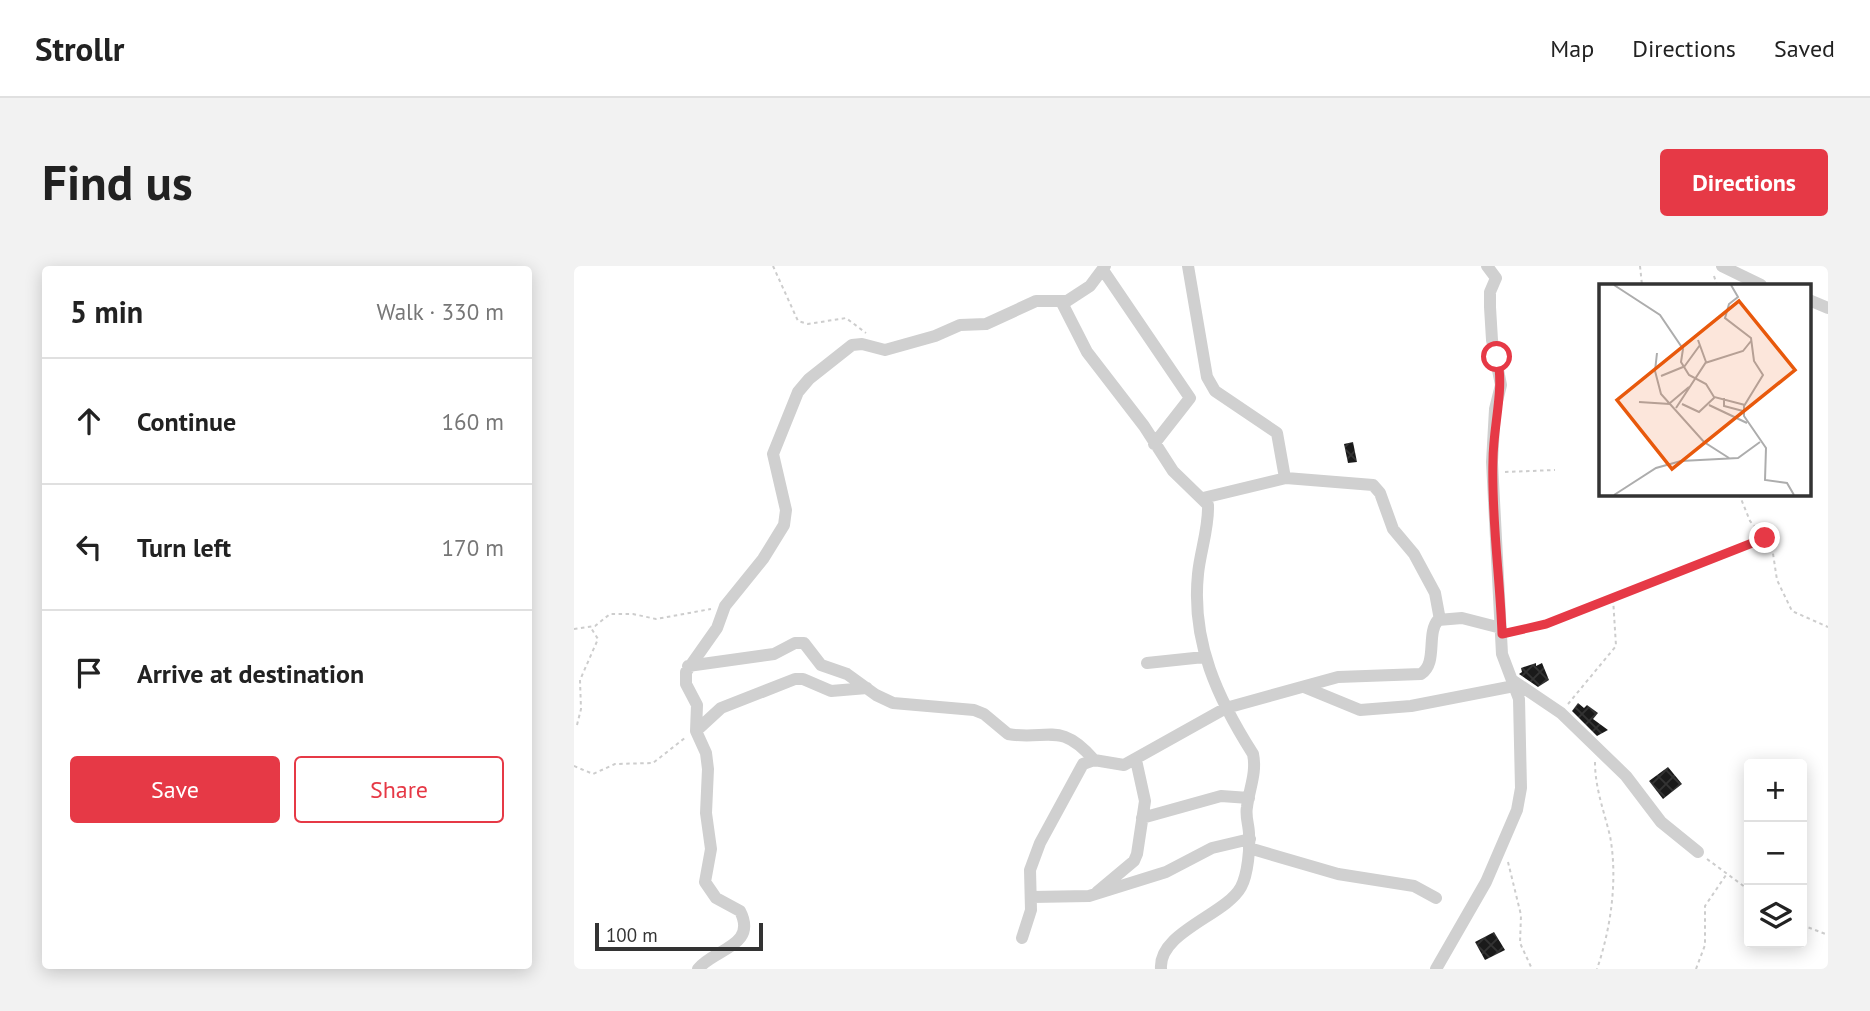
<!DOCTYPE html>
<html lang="en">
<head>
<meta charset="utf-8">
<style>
	:root { --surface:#fff; --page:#f2f2f2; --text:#222; --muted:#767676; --line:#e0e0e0; --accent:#e63946 }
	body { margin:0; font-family:"PT Sans",sans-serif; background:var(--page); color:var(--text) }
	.controls { position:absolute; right:21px; bottom:21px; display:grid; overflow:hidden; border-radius:7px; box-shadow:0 4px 18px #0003 }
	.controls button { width:63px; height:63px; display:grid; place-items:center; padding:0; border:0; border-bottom:2px solid var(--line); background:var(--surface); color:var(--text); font:35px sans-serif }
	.scale { position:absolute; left:21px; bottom:18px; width:168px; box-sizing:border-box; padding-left:7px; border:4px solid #333; border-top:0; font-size:19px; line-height:24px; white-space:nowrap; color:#333; -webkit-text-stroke:5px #fff; paint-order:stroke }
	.stop { position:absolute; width:21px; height:21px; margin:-16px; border:5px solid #e63946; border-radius:50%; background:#fff }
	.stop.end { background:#e63946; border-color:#fff; box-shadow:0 2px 7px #0008 }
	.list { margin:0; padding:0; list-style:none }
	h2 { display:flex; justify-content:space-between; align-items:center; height:91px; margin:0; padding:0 28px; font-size:30px }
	h2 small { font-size:23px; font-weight:400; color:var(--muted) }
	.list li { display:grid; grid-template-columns:46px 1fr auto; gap:21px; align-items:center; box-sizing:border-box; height:126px; padding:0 28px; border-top:2px solid var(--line) }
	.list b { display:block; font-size:26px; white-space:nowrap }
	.list em { font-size:23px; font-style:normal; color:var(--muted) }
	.actions { display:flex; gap:14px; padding:21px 28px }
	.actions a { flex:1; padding:16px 0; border:2px solid var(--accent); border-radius:7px; text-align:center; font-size:24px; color:var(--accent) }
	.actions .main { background:var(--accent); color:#fff }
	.icon { flex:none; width:38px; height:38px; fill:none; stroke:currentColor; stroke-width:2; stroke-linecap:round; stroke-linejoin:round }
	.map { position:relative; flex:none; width:1254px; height:703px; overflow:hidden; border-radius:7px }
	header { display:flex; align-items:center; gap:42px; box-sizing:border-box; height:98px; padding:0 35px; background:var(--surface); border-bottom:2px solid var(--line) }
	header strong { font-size:33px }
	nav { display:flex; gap:38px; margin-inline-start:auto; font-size:24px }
	.intro { display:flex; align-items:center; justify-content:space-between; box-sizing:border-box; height:168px; padding:0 42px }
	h1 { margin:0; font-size:49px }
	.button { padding:18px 32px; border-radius:7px; background:var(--accent); color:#fff; font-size:24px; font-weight:700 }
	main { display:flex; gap:42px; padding:0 42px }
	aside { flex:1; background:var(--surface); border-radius:7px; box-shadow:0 4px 18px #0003 }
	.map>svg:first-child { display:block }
	.building { fill:url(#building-cross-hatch) }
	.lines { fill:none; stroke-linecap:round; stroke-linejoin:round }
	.path { stroke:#cdcdcd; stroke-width:2; stroke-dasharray:3.5 3.5; stroke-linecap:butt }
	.minor { stroke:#d0d0d0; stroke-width:12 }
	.route { stroke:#e63946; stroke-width:9 }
	.inset-road { fill:none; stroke:#adadad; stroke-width:2 }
	.view { fill:#e8590c; fill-opacity:0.15; stroke:#e8590c; stroke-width:3.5 }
	.inset-edge { fill:none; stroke:#333; stroke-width:3.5 }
</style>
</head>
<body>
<header>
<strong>Strollr</strong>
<nav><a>Map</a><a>Directions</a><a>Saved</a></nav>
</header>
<div class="intro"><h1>Find us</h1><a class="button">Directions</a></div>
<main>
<aside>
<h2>5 min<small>Walk · 330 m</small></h2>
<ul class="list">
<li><svg class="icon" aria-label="ahead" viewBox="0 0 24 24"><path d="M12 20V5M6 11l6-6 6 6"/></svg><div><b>Continue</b></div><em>160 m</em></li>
<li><svg class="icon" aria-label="left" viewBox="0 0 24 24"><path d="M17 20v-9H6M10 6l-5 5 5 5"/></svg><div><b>Turn left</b></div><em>170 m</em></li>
<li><svg class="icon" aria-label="arrive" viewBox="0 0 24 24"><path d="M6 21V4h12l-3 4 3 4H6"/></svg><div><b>Arrive at destination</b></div></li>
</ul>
<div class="actions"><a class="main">Save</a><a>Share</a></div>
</aside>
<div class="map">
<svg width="1254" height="703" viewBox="0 0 1254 703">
	<defs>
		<pattern id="building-cross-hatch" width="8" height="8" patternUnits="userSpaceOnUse" patternTransform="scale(1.75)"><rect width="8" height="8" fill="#1a1a1a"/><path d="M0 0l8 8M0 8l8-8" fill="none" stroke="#333"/></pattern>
	</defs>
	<rect width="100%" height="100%" fill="#fff"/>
	<path class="building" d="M779,176L783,196L774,197L770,178Z
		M962,397V400L968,397L975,414L964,421L945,408L948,406L947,402Z
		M1004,437L1010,442L1013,439L1024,447L1019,453L1034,464L1023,470L998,445Z
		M1094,501L1108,518L1089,533L1075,515Z
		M920,666L931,684L911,694L901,676Z"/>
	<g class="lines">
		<path class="path" d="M199,0L224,55L234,58L272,52L292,67
			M1066,0L1068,19
			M1140,10L1143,19
			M931,206L981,204
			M1072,228V230
			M1165,228L1176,255L1198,281L1203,314L1218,345L1254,361
			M0,363L21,360L36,348H59L82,353L137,343
			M940,365L972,358L1191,272
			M994,438L1042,380L1039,332
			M3,459L7,443L6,414L24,373L17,362
			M1021,496C1021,522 1030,545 1036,570C1044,613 1037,662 1023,703
			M0,500L19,508L41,498L79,497L112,471
			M1133,593L1175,624
			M934,596L947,649L946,677L958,703
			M1228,659L1254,669
			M1122,703L1131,679V640L1152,609"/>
		<path class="minor" d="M614,0L633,111L641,125L703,167L711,212
			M1148,0L1187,19
			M529,4L616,132L580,178
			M1235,34L1254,42
			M487,35L513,86L570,160L599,205L634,239C635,262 626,286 624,308C617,376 644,433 679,488C683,507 675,523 673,541C671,550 675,559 675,568C676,582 674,608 667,621C652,649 584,666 587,703
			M629,232L712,212L799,219L806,227L819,263L840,288L861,327L866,354
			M573,397L630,391
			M114,400L200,388L221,377H230L247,399L273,408L302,429L319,437L400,444L410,448L434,468C473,475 486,454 520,494
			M938,414L987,447L1052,510L1087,556L1124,586
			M730,421L786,444L837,440L940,420
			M122,465L147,442L221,413H229L257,425L293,422
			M568,552L647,530L675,532
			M675,582L764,608L840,620L862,632
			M523,626L560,595L563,588L571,535L562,494
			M458,631L515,630L592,606L638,582L676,573
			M448,672L457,644L456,604L466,577L509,498L520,494L550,499L652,442L764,411L847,408C864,397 852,368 864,354L888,352L927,362
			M124,703C140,683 184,680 166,645L142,632L131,616L137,583L132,547L134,503L132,487L122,465L123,439L112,418V406L143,362L151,340L189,293L210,259L212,244L199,188L224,126L235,113L278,79L288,78L311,84L361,70L386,59L412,58L462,35H493L516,20L531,0
			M862,703L912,616L943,544L947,522L945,433L928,388L918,196L921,143L927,119L918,74L916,41V26L922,12L913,0"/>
	</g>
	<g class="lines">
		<path class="route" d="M923,91C931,122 919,160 919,194C917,251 926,310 928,368L972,358L1191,272"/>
	</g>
	<g transform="translate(1025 18)">
		<rect width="212" height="212" fill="#fff"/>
		<path class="inset-road" d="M15,1L61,31L84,65L82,78L90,91L107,100L115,113L146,121M132,1L139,13L130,20L126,34L152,54L155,77L164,91L145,122V132L167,164L166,196L188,199L195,211M58,69L56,87L62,110L105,158L130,174M106,79L144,67L152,57M85,83L101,61M62,92L84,83M125,114V122L144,127M40,118L71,120M71,119L90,103M83,120L100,128L116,113M110,121L148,139M77,124L107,78L99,56M15,211L57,184L82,177L139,174L161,158"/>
		<path class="view" d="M140,17L196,86L73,185L18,116Z"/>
		<rect width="212" height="212" class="inset-edge"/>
	</g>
</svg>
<div class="controls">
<button>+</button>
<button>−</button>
<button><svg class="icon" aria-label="layers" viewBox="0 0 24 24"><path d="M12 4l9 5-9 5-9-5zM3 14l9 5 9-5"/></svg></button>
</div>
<div class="scale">100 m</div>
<div class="stop" style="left:923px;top:91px"></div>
<div class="stop end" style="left:1191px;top:272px"></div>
</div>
</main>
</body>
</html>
